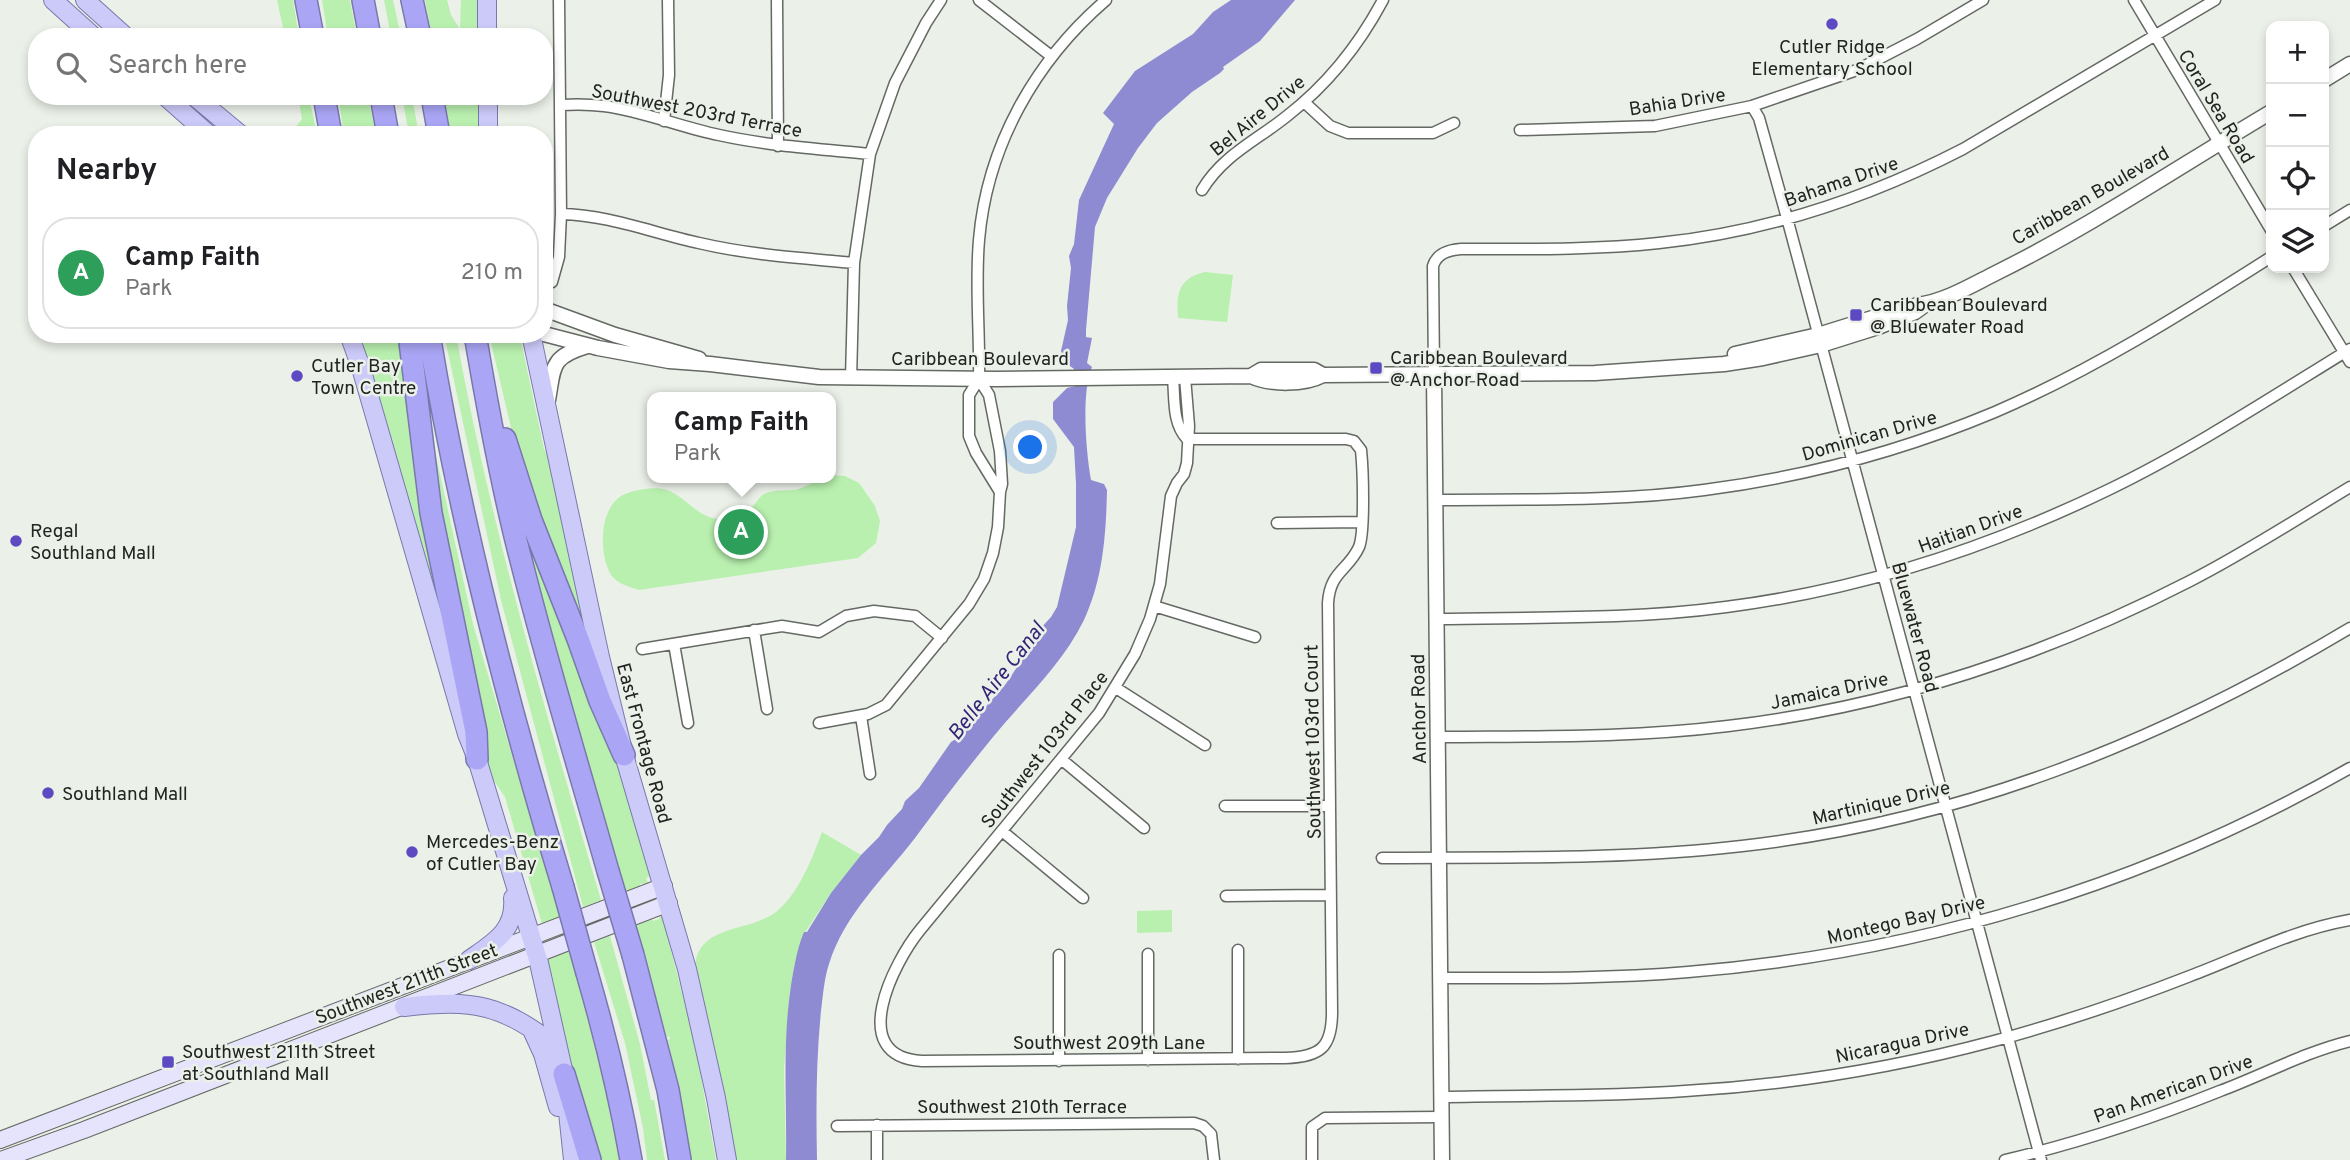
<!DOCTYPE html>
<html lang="en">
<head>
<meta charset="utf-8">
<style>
	:root { --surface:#fff; --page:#f6f6f6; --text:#202124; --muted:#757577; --line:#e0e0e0; --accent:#0b8043 }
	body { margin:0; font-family:Overpass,sans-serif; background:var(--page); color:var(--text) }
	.controls { position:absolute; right:21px; top:21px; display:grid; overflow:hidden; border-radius:14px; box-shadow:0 4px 10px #0003 }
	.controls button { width:63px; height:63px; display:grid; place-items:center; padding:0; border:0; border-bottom:2px solid var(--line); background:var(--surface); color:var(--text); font:35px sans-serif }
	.you { position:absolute; left:1031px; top:448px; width:24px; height:24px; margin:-18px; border:5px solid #fff; border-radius:50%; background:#1a73e8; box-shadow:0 0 0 10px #1a73e833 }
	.badge { display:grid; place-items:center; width:46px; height:46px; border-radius:50%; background:var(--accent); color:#fff; font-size:23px; font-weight:700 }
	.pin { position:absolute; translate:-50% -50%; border:4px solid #fff; box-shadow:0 2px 7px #0006 }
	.popup { position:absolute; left:647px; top:392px; width:189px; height:91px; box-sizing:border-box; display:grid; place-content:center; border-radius:14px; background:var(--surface); filter:drop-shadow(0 2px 5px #0005); font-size:23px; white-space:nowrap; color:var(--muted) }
	.popup b { font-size:26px; color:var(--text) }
	.popup::after { content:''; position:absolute; left:50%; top:100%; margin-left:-14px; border:14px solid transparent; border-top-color:var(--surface) }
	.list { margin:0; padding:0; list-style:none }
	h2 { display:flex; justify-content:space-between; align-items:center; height:91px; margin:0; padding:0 28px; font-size:30px }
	h2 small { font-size:23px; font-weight:400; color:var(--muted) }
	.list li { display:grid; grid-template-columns:46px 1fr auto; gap:21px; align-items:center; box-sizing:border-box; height:112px; margin:0 14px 14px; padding:0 14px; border:2px solid var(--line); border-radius:28px }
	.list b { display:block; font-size:26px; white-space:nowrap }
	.list p { margin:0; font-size:23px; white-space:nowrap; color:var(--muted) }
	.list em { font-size:23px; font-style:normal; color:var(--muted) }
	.icon { flex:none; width:38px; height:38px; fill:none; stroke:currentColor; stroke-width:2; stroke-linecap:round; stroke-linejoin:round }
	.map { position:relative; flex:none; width:2350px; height:1160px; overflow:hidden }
	.search { position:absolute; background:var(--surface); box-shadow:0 4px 10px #0003; left:28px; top:28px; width:525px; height:77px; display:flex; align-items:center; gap:18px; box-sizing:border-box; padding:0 24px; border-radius:28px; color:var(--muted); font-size:26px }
	.panel { position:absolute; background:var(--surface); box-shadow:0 4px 10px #0003; left:28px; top:126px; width:525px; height:217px; border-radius:28px }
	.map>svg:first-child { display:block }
	.green { fill:#b9f0af }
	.water { fill:#8f8bd2 }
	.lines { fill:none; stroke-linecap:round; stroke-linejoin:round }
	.minor-casing { stroke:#646963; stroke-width:13 }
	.tertiary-casing { stroke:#646963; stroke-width:17 }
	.secondary-casing { stroke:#646963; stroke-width:18 }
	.primary-casing { stroke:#7a78ab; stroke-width:20 }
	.motorway-casing { stroke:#7a78ab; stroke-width:24 }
	.minor { stroke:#fff; stroke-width:10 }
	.tertiary { stroke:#fff; stroke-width:14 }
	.secondary { stroke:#e6e4fc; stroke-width:16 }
	.primary { stroke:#cccaf9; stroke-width:18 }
	.motorway { stroke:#aaa6f5; stroke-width:21 }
	.motorway-bridge-casing { stroke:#7a78ab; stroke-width:24; stroke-linecap:butt }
	.motorway-bridge { stroke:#aaa6f5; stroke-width:21 }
	.poi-dot { fill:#5d49c1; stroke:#ebf1e9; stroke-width:2.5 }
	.labels { text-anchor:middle; stroke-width:5; stroke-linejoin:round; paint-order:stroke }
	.poi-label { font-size:19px; fill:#222421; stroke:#ebf1e9; text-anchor:start }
	.street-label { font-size:19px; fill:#222421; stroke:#ebf1e9 }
	.water-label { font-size:21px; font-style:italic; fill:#342477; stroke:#ebf1e9 }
</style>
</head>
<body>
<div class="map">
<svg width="2350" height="1160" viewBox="0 0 2350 1160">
	<rect width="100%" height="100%" fill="#ebf1e9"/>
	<path class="green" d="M277,0H293L299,37H285Z
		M322,0H350L357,37H328Z
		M384,0H393L401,37H391Z
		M425,0H447L451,15L460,29L461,0H481L482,37H432Z
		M298,96H309L317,135H289L302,119Z
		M338,96H368L376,135H344Z
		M402,96H412L419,135H409Z
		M444,96H483L482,135H451Z
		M1205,272L1233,275L1227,322L1178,318C1176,293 1179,278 1205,272Z
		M362,334H402L460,679L366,360Z
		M444,334H456C490,526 546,713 601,900L583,907L501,600Z
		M489,334H515L520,336L544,449L554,467L588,635L581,636L519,462Z
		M429,424L473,624L560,917L542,924L505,797L492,778L477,717L446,572Z
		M830,475L845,476L859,483L875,506L880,521L876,543L858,558L639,590C629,587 618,584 611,575C598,553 599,505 625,494C636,489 657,486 667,490C686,497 697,517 718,519C729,519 745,513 753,506C757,502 759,497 764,494C774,489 785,491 795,490C808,487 817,478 830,478Z
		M520,515L574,640L628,794L651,876L646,878L648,883L640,884V886L625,892L551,632Z
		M822,832L861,855L831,893L802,937L794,967L789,998L784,1069L786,1160H733L695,965C699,924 750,932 776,912C799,893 812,859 822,832Z
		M1172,910V932L1137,933V911Z
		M662,916L694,1039L716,1160H692L668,1040L670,1039L669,1036L667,1037L635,926L652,919L653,921L659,919V917Z
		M610,936L640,1044L651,1100H654L665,1160H647L643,1128L625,1043L594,942Z
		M570,951L605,1089L619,1160H593L544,961Z"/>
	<path class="water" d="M1231,0H1295L1260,41L1223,67L1224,69L1220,73L1192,92L1157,123L1138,148L1107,198L1095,227L1086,330V337L1092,338L1087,363L1092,367C1081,392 1086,453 1091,480L1104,484L1107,490C1106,535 1103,579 1084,620C1062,665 1024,699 993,737C966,770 940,804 915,838C884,878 844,915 829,964C824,979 823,996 821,1011C816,1061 816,1110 817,1160H786C787,1101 782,1044 791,985C794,968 797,948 804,932H807L831,893L861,855L879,837L887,825L902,809L905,801L919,788L951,742L959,737L1005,685L1030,648V640L1051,617L1057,607L1076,527V484L1074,447L1053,419V402L1067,388L1076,386L1074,369L1066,363L1061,351L1068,320L1067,306L1071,268L1069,256L1074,244L1079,200L1114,124L1103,113L1135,71L1193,34L1213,12Z"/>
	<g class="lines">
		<defs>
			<path id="minor" d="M777,0L778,146
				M979,0L1051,56
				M2134,0L2271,230
				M1304,102L1330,126L1348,133H1433L1454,123
				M560,105C575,104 589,104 604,106C643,111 680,127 719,135C769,146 819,149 870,154
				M1752,106L1759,118L1787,218L2041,1160
				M664,121L669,75L668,0
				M1520,130L1655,126L1752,106L1857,70L1917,39L1983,0
				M1202,190C1223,155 1256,141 1287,116C1327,85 1359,45 1383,0
				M561,214C609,215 653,233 699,243C750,255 802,258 854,263
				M2324,226L2350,210
				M2293,268L2350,362
				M552,282L559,257L561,214L559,0
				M1434,375L1433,266C1437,253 1449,250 1461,249C1527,249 1593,250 1659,243C1766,232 1868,198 1963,149L2215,0
				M1185,377L1189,426L1187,463L1184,474L1177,483L1171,496L1160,584L1150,619L1135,654L1099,713L920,930C894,962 845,1057 922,1061L1285,1058C1321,1057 1332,1047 1332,1012L1328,603C1330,571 1348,571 1359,547C1365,532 1363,469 1361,450L1354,441L1346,439H1187
				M1173,378C1175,399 1172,423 1187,439
				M851,379L854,263L870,154L895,83L926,23L941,0
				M1000,492L976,453L969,436V395L979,379C980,333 975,286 979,240C987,146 1035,61 1106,0
				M1435,500C1525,499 1615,502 1704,490C1804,477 1902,451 1995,412C2091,371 2183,313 2271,257
				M1277,523L1362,522
				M1154,606L1255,637
				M1436,619C1533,617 1630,620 1726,607C1859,590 1988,548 2108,490C2191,450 2272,397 2350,349
				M754,630L767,709
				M674,644L688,723
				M642,649L782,626L819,632L846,616L874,611L915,616L942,638
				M1116,688L1205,745
				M861,716L870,774
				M819,723L868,714L886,705L969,604L984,579L993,553L998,527L1000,492L1002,484L1000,451L989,395L979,379
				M1437,737C1534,736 1631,738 1728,726C1889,707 2046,655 2190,581C2245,553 2297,519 2350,487
				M1061,759L1144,828
				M1225,806H1330
				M1002,831L1083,898
				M1382,858C1502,857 1622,860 1742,846C1962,821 2161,741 2350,628
				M1226,896L1331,895
				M1238,950V1059
				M1148,954V1060
				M1059,955V1061
				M1439,978C1522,978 1605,979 1688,972C1920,953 2147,884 2350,768
				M1441,1097C1523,1095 1604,1097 1685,1091C1789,1085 1893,1068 1994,1041C2061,1023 2126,1001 2190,976C2243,956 2293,930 2350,920
				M877,1125V1160
				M837,1126L1194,1123L1203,1126L1211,1134L1214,1160
				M1312,1160V1127L1325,1118L1441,1117
				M2005,1160C2078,1143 2150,1119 2220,1091C2263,1075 2305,1052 2350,1041"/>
			<path id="tertiary" d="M2324,80L2350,64
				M1917,305C1944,302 1972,285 1996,273C2091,226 2180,166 2271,112
				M544,309L615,335L699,359
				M544,334L598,348L669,361L710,364L819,377L997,379L1251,376C1271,385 1304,385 1323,375L1595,373L1724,364L1763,358L1821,345L1878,327L1915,312L1926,304
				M1735,354L1818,335L1898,310
				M1434,375L1442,1160
				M1251,376L1261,370H1314L1323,375
				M548,400C554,367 550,357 587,346"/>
			<path id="secondary" d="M0,1140L664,886
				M1,1160L84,1130L669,903"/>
			<path id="primary" d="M53,0L94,37
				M85,0L126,37
				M487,0V37
				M165,96L209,135
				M194,96L241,135
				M488,96V135
				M349,334L361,368L467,734L477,759L539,963L564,1074L573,1160
				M531,334L600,657L624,755L687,969L716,1098L727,1160
				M469,960C493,943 516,931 513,898
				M404,1007C474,999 502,1004 558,1048
				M532,1030L543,1054L558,1107"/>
			<path id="motorway" d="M306,0L313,37
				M363,0L370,37
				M412,0L420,37
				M324,96L331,135
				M381,96L388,135
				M432,96L439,135
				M409,334L431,513L476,732L477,759
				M429,334C460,522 508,706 563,887
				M475,334C488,411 502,488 522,564C548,667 579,769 608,871
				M505,439L531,520L578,639L600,701L624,755
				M633,955L668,1090L680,1160
				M587,973C605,1035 620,1097 631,1160
				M564,1074L590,1160"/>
		</defs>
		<use href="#minor" class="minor-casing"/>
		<use href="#tertiary" class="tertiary-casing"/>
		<use href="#secondary" class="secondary-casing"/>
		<use href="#primary" class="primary-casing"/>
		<use href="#motorway" class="motorway-casing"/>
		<use href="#minor" class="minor"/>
		<use href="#tertiary" class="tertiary"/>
		<use href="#secondary" class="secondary"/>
		<use href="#primary" class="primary"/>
		<use href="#motorway" class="motorway"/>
		<defs>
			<path id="motorway-bridge" d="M608,871L633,955
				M563,887L587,973"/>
		</defs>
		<use href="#motorway-bridge" class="motorway-bridge-casing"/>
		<use href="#motorway-bridge" class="motorway-bridge"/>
	</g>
	<g class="poi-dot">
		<circle cx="1832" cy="24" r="7"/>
		<rect x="1849" y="308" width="14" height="14" rx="3.5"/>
		<rect x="1369" y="361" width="14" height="14" rx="3.5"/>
		<circle cx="297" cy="376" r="7"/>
		<circle cx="16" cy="541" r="7"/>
		<circle cx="48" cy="793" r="7"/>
		<circle cx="412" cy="852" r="7"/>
		<rect x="161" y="1055" width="14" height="14" rx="3.5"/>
	</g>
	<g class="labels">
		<g class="poi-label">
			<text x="1832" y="53" text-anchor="middle">Cutler Ridge<tspan x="1832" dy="22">Elementary School</tspan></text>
			<text x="1870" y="311">Caribbean Boulevard<tspan x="1870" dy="22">@ Bluewater Road</tspan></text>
			<text x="1390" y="364">Caribbean Boulevard<tspan x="1390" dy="22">@ Anchor Road</tspan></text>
			<text x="311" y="372">Cutler Bay<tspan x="311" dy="22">Town Centre</tspan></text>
			<text x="30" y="537">Regal<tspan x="30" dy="22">Southland Mall</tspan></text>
			<text x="62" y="800">Southland Mall</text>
			<text x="426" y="848">Mercedes-Benz<tspan x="426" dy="22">of Cutler Bay</tspan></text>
			<text x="182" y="1058">Southwest 211th Street<tspan x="182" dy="22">at Southland Mall</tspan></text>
		</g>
		<g class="street-label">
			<text transform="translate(1677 101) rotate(-9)" y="7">Bahia Drive</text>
			<text transform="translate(2217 106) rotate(59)" y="7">Coral Sea Road</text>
			<text transform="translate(697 110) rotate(11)" y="7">Southwest 203rd Terrace</text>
			<text transform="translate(1257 115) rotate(-39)" y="7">Bel Aire Drive</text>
			<text transform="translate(1841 181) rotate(-19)" y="7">Bahama Drive</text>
			<text transform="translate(2090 195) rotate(-30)" y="7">Caribbean Boulevard</text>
			<text x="980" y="365">Caribbean Boulevard</text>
			<text transform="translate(1869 435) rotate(-16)" y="7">Dominican Drive</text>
			<text transform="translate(1970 528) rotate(-20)" y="7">Haitian Drive</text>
			<text transform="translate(1916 627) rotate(75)" y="7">Bluewater Road</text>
			<text transform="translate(1829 690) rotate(-12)" y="7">Jamaica Drive</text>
			<text transform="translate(1418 709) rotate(-91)" y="7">Anchor Road</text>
			<text transform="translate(1312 742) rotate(-91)" y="7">Southwest 103rd Court</text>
			<text transform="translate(645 743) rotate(75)" y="7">East Frontage Road</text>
			<text transform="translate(1044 749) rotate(-52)" y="7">Southwest 103rd Place</text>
			<text transform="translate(1881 802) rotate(-13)" y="7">Martinique Drive</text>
			<text transform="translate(1906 919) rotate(-13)" y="7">Montego Bay Drive</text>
			<text transform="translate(406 983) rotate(-21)" y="7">Southwest 211th Street</text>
			<text x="1109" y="1049">Southwest 209th Lane</text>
			<text transform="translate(1902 1042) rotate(-12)" y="7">Nicaragua Drive</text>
			<text transform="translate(2173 1088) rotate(-20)" y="7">Pan American Drive</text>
			<text x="1022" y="1113">Southwest 210th Terrace</text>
		</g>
		<g class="water-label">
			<text transform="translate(996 681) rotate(-52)" y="7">Belle Aire Canal</text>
		</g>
	</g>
</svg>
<div class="controls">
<button>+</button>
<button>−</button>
<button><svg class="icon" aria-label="locate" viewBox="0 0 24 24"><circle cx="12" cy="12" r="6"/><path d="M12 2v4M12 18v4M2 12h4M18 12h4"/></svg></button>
<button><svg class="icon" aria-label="layers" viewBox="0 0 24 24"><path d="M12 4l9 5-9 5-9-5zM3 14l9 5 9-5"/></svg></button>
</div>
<div class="you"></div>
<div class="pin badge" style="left:741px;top:532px;background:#2e9e5b">A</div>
<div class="popup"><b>Camp Faith</b>Park</div>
<div class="search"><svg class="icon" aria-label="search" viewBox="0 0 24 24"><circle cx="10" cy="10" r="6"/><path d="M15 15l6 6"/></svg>Search here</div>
<section class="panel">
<h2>Nearby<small></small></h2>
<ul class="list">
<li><span class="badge" style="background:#2e9e5b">A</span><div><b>Camp Faith</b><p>Park</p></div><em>210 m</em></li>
</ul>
</section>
</div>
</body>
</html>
